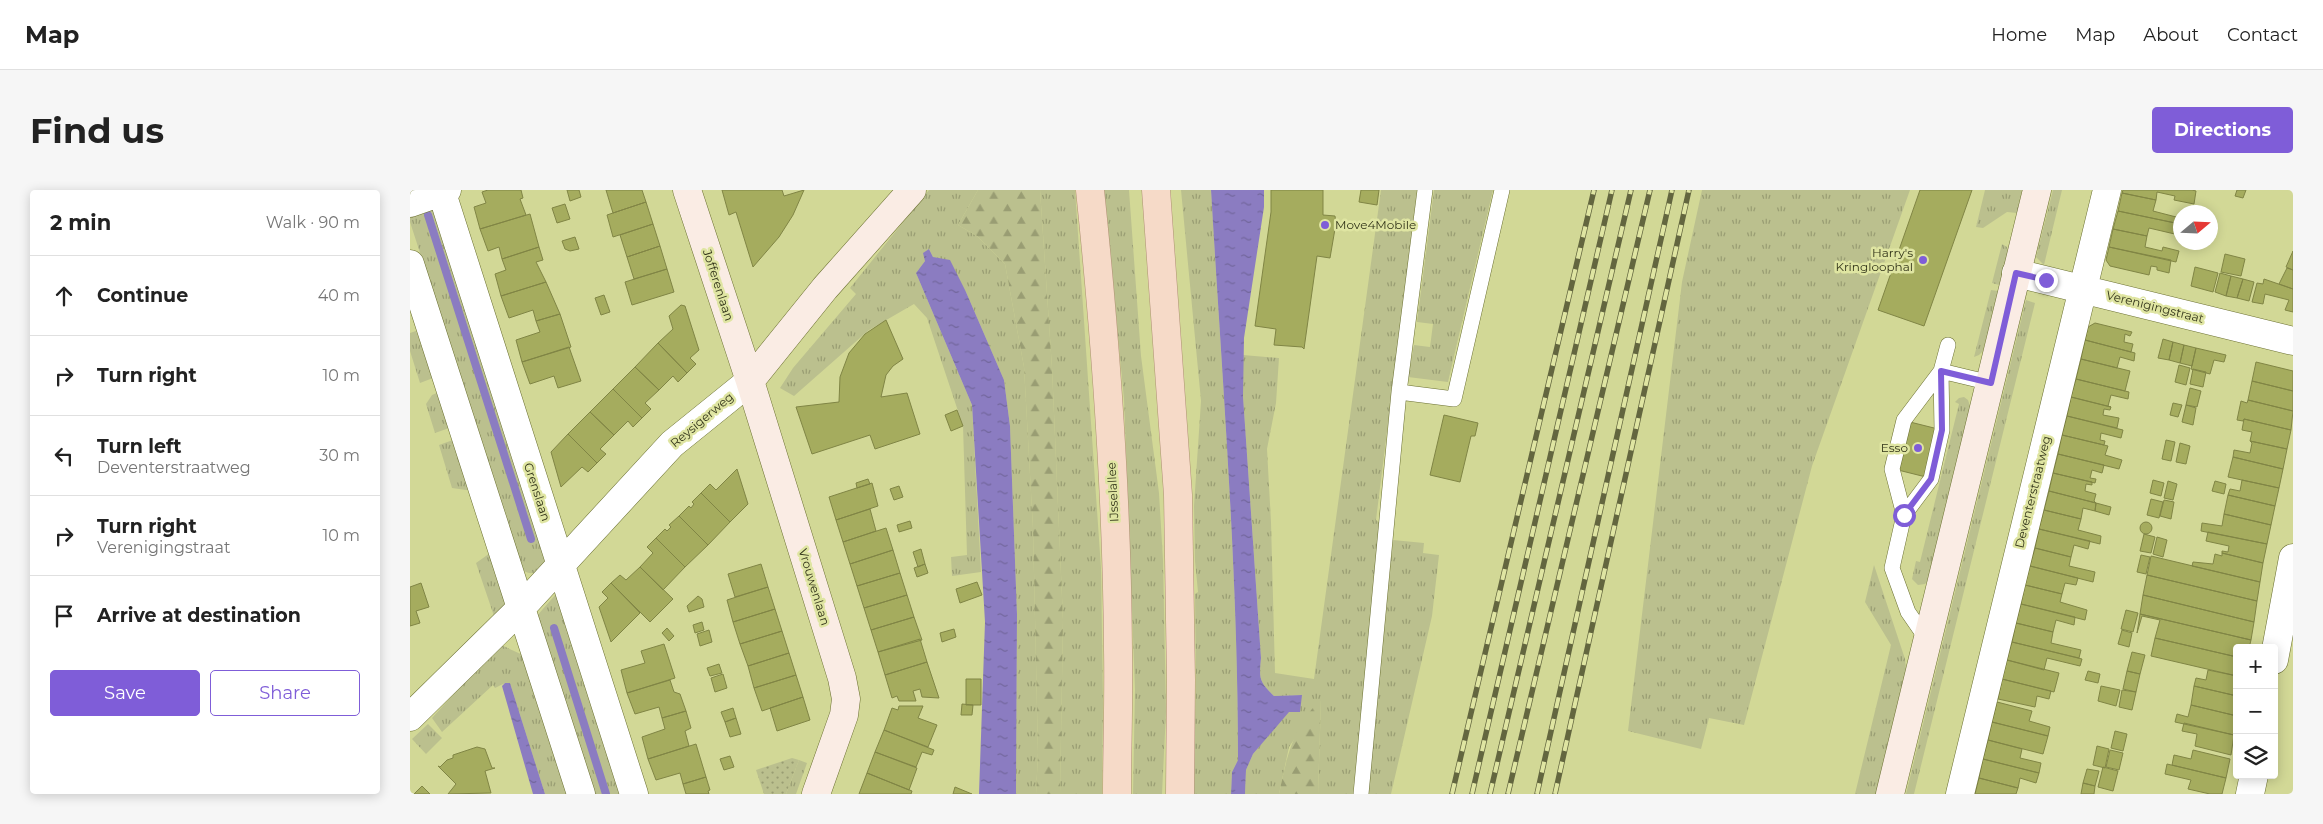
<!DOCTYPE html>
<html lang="en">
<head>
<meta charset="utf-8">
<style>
	:root { --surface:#fff; --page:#f6f6f6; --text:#222; --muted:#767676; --line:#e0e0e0; --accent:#7f5dd8 }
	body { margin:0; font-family:Montserrat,sans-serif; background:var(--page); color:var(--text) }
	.controls { position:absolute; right:15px; bottom:15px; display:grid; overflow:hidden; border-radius:5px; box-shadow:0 2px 12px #0003 }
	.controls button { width:45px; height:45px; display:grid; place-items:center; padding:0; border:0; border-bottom:1px solid var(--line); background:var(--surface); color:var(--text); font:25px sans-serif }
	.compass { position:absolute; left:1763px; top:15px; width:45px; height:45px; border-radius:50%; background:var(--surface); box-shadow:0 2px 12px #0003; rotate:71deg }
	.stop { position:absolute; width:15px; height:15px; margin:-11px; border:4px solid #7f5dd8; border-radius:50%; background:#fff }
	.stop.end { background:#7f5dd8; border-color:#fff; box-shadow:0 1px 5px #0008 }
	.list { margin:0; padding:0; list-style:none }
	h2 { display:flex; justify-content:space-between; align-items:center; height:65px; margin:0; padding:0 20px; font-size:21px }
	h2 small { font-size:16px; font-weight:400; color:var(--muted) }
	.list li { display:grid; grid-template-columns:32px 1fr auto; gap:15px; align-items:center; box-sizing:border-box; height:80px; padding:0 20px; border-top:1px solid var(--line) }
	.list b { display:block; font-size:19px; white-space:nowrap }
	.list p { margin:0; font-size:16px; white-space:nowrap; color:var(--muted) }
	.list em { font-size:16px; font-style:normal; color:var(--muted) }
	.actions { display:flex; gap:10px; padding:15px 20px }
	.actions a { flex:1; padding:11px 0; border:1px solid var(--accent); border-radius:5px; text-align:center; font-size:18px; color:var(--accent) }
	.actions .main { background:var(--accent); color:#fff }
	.icon { flex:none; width:28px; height:28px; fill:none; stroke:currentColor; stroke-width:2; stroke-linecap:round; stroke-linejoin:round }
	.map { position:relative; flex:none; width:1883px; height:604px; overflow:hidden; border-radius:5px }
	header { display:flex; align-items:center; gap:30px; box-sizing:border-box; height:70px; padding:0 25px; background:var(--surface); border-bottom:1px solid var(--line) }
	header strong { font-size:24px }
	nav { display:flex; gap:28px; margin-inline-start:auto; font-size:18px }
	.intro { display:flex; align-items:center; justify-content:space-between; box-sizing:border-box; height:120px; padding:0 30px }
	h1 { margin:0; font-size:35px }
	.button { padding:12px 22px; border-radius:5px; background:var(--accent); color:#fff; font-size:18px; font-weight:700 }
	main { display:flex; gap:30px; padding:0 30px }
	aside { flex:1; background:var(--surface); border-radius:5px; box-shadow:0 2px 12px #0003 }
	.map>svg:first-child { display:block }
	.grass { fill:url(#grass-tufts) }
	.forest { fill:url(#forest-firs) }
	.park { fill:url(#park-dots) }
	.water { fill:url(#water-ripples) }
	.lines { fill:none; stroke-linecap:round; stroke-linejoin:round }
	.stream { stroke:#8b7cc1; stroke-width:8 }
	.building { fill:#a5ac5e; stroke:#808545 }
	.lane-casing { stroke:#6a6f30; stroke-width:16 }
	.street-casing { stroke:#6a6f30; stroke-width:29 }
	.secondary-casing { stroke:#6a6f30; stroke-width:29 }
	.primary-casing { stroke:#ae9073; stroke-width:29 }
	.lane { stroke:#fff; stroke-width:15 }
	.street { stroke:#fff; stroke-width:28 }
	.secondary { stroke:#faece4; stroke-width:28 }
	.primary { stroke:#f6dac8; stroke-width:28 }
	.rail-casing { stroke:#63663f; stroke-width:5.5 }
	.rail { stroke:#dfe5a2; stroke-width:4; stroke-dasharray:11; stroke-linecap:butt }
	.route { stroke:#7f5dd8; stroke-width:6 }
	.poi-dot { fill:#7f5dd8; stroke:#dfe5a2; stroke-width:2 }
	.labels { text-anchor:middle; stroke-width:5; stroke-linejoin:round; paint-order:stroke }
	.poi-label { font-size:12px; fill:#323419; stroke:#dfe5a2; text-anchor:end }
	.street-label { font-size:12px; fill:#323419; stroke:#dfe5a2 }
</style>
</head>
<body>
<header>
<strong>Map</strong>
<nav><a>Home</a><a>Map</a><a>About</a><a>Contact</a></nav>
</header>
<div class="intro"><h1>Find us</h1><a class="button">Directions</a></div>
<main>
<aside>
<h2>2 min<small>Walk · 90 m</small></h2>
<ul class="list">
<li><svg class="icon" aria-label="ahead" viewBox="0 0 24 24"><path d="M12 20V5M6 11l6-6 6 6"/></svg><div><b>Continue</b></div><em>40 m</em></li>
<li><svg class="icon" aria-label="right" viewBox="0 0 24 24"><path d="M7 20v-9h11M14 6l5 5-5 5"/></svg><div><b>Turn right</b></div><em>10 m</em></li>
<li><svg class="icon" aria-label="left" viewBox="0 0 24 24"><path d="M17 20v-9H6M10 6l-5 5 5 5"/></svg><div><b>Turn left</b><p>Deventerstraatweg</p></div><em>30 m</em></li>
<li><svg class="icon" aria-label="right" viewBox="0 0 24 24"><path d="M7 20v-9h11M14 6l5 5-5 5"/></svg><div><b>Turn right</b><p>Verenigingstraat</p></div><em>10 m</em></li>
<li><svg class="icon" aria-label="arrive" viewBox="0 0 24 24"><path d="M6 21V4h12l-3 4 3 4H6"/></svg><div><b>Arrive at destination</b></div></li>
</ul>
<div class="actions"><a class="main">Save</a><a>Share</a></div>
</aside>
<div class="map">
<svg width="1883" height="604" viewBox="0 0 1883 604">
	<defs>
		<pattern id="grass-tufts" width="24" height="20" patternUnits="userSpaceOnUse" patternTransform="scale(1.25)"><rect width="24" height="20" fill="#bbc08e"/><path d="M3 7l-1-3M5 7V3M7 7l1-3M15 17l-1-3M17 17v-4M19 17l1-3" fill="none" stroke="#999d73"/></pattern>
		<pattern id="forest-firs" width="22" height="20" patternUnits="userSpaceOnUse" patternTransform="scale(1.25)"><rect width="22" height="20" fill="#bbc08e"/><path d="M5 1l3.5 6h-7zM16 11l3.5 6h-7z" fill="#999d73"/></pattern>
		<pattern id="park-dots" width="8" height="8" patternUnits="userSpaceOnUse" patternTransform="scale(1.25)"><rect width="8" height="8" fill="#bbc08e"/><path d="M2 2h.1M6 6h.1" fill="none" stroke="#999d73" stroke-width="1.8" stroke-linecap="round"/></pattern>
		<pattern id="water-ripples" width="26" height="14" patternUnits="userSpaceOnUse" patternTransform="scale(1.25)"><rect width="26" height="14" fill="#8b7cc1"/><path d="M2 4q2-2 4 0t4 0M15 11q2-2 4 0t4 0" fill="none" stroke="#72669c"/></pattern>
	</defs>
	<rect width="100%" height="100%" fill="#d2d896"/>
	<path class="grass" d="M519,0H568L548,35L567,46L595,74L614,177L623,338L628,563L626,604H606L607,424L600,236L594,190L556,102L523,67L519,59L515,71L506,83L562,215L571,382L542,386L541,367L557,365L553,236L517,128L504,114L459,140L384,206L370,198L383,178L446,104L440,98Z
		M630,0H665L691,378L693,513L692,604H650L653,430L642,178Z
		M694,0H719L731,166L749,303L753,370L756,522L752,604H723L725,499L714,209Z
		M771,0H801C812,190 828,380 828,570L822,582L821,604H783L786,492L785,404L788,402L785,371L784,316L791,211Z
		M971,0H1007L966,330L970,333L943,604H908L911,510L879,557L869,604H835L836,580L843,564L891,505L864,506C849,491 849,489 851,468L833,205V165L869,168L866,213L857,259L861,332L865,483L904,489Z
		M1024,0H1083L1038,192L998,187L1004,155L1020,157L1023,134L1007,132Z
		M1292,0H1500L1402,276L1334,535L1299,528L1291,559L1218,541L1272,92Z
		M1575,0H1612L1607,23L1597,22L1573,38L1566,37Z
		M1643,0H1652L1634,75L1626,67Z
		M25,13L140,368C133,377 125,389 113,380L0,32V26Z
		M1592,54L1597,57L1598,62L1589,95L1582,93Z
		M1581,100L1588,101L1573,161L1569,165L1564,167Z
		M1616,110L1625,113L1504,604H1496Z
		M6,141L23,188L10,193L0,161V143Z
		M32,201L42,237L25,243L16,214L22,205Z
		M1554,207L1558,210L1560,216L1518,390L1515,394L1508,395L1502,389L1506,371L1510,372L1549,214L1545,212L1549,208Z
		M43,250L63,298L56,300L42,298L29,255Z
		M983,350L1014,353L1013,363L1029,365L1022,426L981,604H958Z
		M83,361L97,411L84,426L66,373Z
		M1464,375L1495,469L1496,479L1466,604H1445L1481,455L1455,412Z
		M147,403L217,604H180L125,428Z
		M89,454L115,466L160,604H135L100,493H95L85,498L83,495L32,542L22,528Z
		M18,534L32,548L16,564L2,549Z
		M389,570L397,573L386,604H376Z"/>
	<path class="forest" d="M568,0H630L642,178L653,430L650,604H626L628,563L623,338L614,177L595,74L567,46L548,35Z
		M911,509L908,604H869C877,566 883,537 911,509Z"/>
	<path class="park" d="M382,568L389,570L376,604H354L346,580Z"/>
	<path class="water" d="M801,0H854V17L834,148L833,206L851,468C849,489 849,491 864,506L892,505L890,522H879L843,564L836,580L835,604H821L822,582L828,570C828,380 812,189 801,0Z
		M519,59L523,67L540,70L556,102L594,190L600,236L607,424L606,604H569L575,432L562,215L506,83L515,71L513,63Z
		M95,493H100L135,604H123L92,496Z"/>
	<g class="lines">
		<path class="stream" d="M18,25L121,349
			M144,438L196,604"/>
	</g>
	<path class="building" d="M78,0H111L113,8L110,9L116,25L70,39L64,17L76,13L72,2Z
		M157,0H169L171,7L160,11Z
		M196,0H232L236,12L203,23Z
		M312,0H372L374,6L394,0L383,25L369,47L343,77L326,22L319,25Z
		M913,0V25L925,26L926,33L920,68L907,66L894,159L892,157L864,155L866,139L845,136L861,22V0Z
		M951,0H969L967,15L949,12Z
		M1510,0H1562L1514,136L1468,120Z
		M1713,0H1782L1786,1L1784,14L1764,10L1765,6L1747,2L1746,10L1712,3Z
		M1827,0H1836L1833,8L1825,6Z
		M1712,3L1746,10L1743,21L1770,28V34L1708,21Z
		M236,12L243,34L203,47L197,25Z
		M155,14L160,29L147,33L142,18Z
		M1708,21L1770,34L1769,45L1739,38L1737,46L1703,39Z
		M120,24L129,57L92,69L89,57L78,61L70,39Z
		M243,34L250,56L217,67L210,45Z
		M1703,39L1737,46L1735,57L1752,61L1753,57L1769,61L1766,72L1699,57Z
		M165,47L169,59L160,61L155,59L152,51Z
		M250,56L257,79L224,89L217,67Z
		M129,57L133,70L126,72L136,92L91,106L85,84L96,80L92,69Z
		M1699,57L1761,70L1759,83L1747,80V77L1741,76L1739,85L1700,76L1696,70Z
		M1883,61V80L1876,77Z
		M1815,64L1835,69L1831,86L1811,82Z
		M1785,77L1808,83L1803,102L1781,96Z
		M1877,78L1883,80V99L1869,94Z
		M257,79L264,102L222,115L215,92Z
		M1810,83L1821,86L1816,106L1805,102Z
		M1821,86L1833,89L1827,108L1816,106Z
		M1833,89L1844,92L1839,111L1827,108Z
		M1854,89L1883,99V122L1875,120L1879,110L1855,104L1853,114L1842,112L1847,93L1853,94Z
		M136,92L150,124L126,131L123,120L99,128L91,106Z
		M194,105L200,122L191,125L185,108Z
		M271,115L275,116L289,160L280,168L286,174L277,183L248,153L263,139L259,126Z
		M150,124L161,157L112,172L106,150L130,142L126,131Z
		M476,130L493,169L483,176L476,185L471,207L497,203L510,244L465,259L460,245L402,264L386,217L429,212L430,187L439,163L455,144Z
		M1685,133L1722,142L1720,146L1715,144L1714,152L1723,154L1721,162L1675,150L1678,137Z
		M1753,149L1763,152L1759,170L1748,168Z
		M1675,150L1725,163L1724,171L1710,167L1707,178L1671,169Z
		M1763,152L1774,155L1770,173L1759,170Z
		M248,153L277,183L268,192L263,186L249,200L225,177Z
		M1774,155L1786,158L1782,176L1770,173Z
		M159,157L171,191L148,198L144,186L120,194L112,172Z
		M1786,158L1816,165L1814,172L1804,170L1800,184L1781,179Z
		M1671,169L1720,181L1715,201L1666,189Z
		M1846,172L1883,181V201L1842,191Z
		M1769,175L1780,178L1776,195L1765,192Z
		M225,177L249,200L235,213L241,219L232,228L203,199Z
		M1783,179L1796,182L1793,197L1780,194Z
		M1666,189L1719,202L1718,209L1701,205L1698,216L1701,217L1661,207Z
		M1842,191L1883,201V221L1838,210Z
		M1780,198L1791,201L1787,217L1776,215Z
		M203,199L232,228L223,237L218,231L204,245L180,222Z
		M1661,207L1701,217L1700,220L1694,219L1693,225L1709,228L1707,238L1657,226Z
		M1838,210L1883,221L1881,240L1834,229L1833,231L1827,230L1831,211L1837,213Z
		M1763,213L1772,215L1768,227L1760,225Z
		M1776,215L1786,218L1783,235L1772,232Z
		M547,220L553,236L541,241L535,225Z
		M180,222L204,245L190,259L196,264L187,273L158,244Z
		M1034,225L1068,233L1065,246H1061L1050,292L1020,285Z
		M1657,226L1713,240L1711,248L1691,243L1690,250L1695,251L1694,255L1652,245Z
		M1834,229L1881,240L1877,259L1840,251L1842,242L1832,240Z
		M1500,232L1528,239L1516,287L1488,280Z
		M158,244L187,273L178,282L172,277L151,297L141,262Z
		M1652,245L1698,256L1695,265L1712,270L1709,279L1648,264Z
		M1756,250L1765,252L1761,271L1752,269Z
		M1840,251L1877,259L1873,279L1823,267L1824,260L1840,263L1842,253Z
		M1770,253L1780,256L1776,274L1766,272Z
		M1648,264L1694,275L1692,283L1682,280L1680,288L1686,289L1685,293L1643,283Z
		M1823,267L1873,279L1869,298L1818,287Z
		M327,279L338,314L320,332L291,303L300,294L306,300Z
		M1643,283L1682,292V295L1676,294L1675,301L1686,304L1684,311L1686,313L1639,301Z
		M458,289L460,294L447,298L446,293Z
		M1743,290L1754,293L1751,306L1740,303Z
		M1832,290L1869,298L1865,316L1818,305L1820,299L1830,301Z
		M1758,291L1767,294L1763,310L1754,308Z
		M1805,291L1816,294L1814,304L1802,301Z
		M462,293L468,316L426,330L419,307Z
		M489,296L493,307L484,310L480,299Z
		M1639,301L1686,313L1685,321L1673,318L1671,329L1634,320Z
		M291,303L320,332L298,355L269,326L279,316L281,318L284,314L282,312Z
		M1818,305L1865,316L1861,335L1814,324Z
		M1741,309L1753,312L1749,328L1737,325Z
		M1754,310L1764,312L1761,329L1750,326Z
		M1686,313L1701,317L1699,325L1685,321Z
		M460,319L466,341L433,352L426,330Z
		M1634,320L1671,329L1668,340L1691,346L1690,354L1629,339Z
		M1814,324L1861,335L1857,354L1791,341L1792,333L1812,336Z
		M269,326L298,355L275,377L246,348L255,339L257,341L261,337L259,335Z
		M500,331L502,338L489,342L487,335Z
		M1730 338a6 6 0 1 1 12 0a6 6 0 1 1-12 0Z
		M476,338L483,360L440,374L433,352Z
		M1629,339L1680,351L1678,359L1664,355L1661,367L1625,358Z
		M1798,342L1857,354L1853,373L1812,363V361L1818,362L1819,356L1796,351Z
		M1734,344L1745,347L1741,363L1730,361Z
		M1747,347L1757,350L1753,367L1743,364Z
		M246,348L275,377L253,400L230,377L243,363L237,357Z
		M1625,358L1661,367L1659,376L1685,382L1683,392L1620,376Z
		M511,359L515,374L508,377L503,362Z
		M483,360L490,383L447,396L440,374Z
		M1812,363L1853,373L1850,392L1782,376L1783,372L1803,374L1805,364L1812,366Z
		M1731,365L1740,367L1736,384L1727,382Z
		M1741,366L1850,392L1847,411L1737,385Z
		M351,374L358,397L325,407L318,384Z
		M515,374L518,383L507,387L504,378Z
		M1620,376L1668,388L1666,395L1655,393L1652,404L1615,395Z
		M230,377L263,409L240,432L201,393L210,385L216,390Z
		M490,383L497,405L454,418L447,396Z
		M1737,385L1847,411L1844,432L1733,405Z
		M567,392L572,405L550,413L546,399Z
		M11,393L19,417L6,421L10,433L0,436V397Z
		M201,393L230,423L201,452L189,417L198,408L192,402Z
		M1615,395L1652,404L1650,412L1677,420L1675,430L1611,414Z
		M358,397L365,419L323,432L317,410Z
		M497,405L504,427L461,440L454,418Z
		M1733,405L1844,432L1841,450L1730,424Z
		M288,406L292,409L294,417L279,422L277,416Z
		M1611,414L1665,427L1664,435L1646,430L1643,442L1606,433Z
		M365,419L372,441L330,454L323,432Z
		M1716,420L1728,423L1723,442L1711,439Z
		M1730,424L1841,450L1839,458H1827V467L1745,448L1750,430L1732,426L1727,443Z
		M504,427L512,450L468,462L461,440Z
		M292,432L294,440L285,443L283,435Z
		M1606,433L1643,442L1641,453L1671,460L1669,468L1602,452Z
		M257,438L264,446L259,451L252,443Z
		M544,439L546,447L532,452L530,443Z
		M299,440L302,452L290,456L287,444Z
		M1712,440L1722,443L1719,457L1708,454Z
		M372,441L379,463L338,476L330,454Z
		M1745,448L1827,467V486L1741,466Z
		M510,449L517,472L475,485L468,462Z
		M1602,452L1672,469L1670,476L1637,468L1634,480L1597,470Z
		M254,454L265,488L217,503L211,480L235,473L231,461Z
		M1722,462L1735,465L1730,484L1717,481Z
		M379,463L386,485L344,498L338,476Z
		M1597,470L1649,483L1644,502L1592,489Z
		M517,472L529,508L512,507L510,499L503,501L506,511H489L487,506L482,508L475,485Z
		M309,474L312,483L300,486L297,478Z
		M1798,480L1827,486V506L1784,496L1786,488L1796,490Z
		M1678,481L1690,484L1688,493L1675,490Z
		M1717,481L1730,484L1726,502L1713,499Z
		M313,484L317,498L305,502L301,488Z
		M386,485L393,507L352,521L344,498Z
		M556,489H571V515H556Z
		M1592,489L1641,501L1639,509L1627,506L1625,517L1588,509Z
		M260,490L264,502L270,504L276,521L252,528L249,517L225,524L217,503Z
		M1691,496L1710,500L1706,516L1688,511Z
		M1784,496L1827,506V526L1781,515Z
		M1712,500L1726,502L1722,520L1709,517Z
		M393,507L400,530L367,541L360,518Z
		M1587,512L1622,521L1619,531L1640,537L1638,546L1582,532Z
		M552,514L563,515L562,525H551Z
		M1781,515L1827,526L1824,545L1765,532L1767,524L1778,527Z
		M489,516H513L508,528L527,535L518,557L474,540L482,518L488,520Z
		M323,518L326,528L315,532L311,522Z
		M276,521L281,538L275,541L279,556L238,569L232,547L255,539L252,528Z
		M326,528L331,544L320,547L315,532Z
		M1582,532L1638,546L1633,564L1578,550Z
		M1774,533L1824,545L1821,565L1785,556L1787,544L1772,541Z
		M474,540L524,560L522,565L512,562L506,577L465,562Z
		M1705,541L1717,544L1713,561L1701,558Z
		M1578,550L1612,559L1610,568L1631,573L1629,583L1573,569Z
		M286,554L296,587L273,594L270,583L246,590L238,569Z
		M1687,556L1699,559L1695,578L1683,575Z
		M67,557L75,559L82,578H85L75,581L81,603L38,604L46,594L28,576L30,577L37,570L43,568V565Z
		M1700,560L1713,563L1709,580L1696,577Z
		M1783,560L1820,569L1816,588L1762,575L1764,565L1781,569Z
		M465,562L507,578L499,600L457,583Z
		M320,566L324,577L314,580L310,569Z
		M1573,569L1629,583L1626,593L1610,588L1608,598L1569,588Z
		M1757,574L1816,588L1812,604H1800L1778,599L1781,590L1755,584Z
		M1693,577L1708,581L1703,601L1688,597Z
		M1677,579L1689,581L1685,596L1673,593Z
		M457,583L502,601L501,604H449Z
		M296,587L300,600L298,601L299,604H276L273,594Z
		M1569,588L1608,598L1606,604H1565Z
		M1673,593L1685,596L1684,604H1671Z
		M12,596L20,604H4Z
		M545,597L562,604H543Z"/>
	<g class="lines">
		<defs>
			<path id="lane" d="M1538,155L1531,181L1581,193
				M989,202L1044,209L1092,0
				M1494,325L1521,289L1532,240L1531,181L1494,230L1482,279L1494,325L1482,378L1498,422L1518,451
				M951,604L989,202L1015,0"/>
			<path id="street" d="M31,0L224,604
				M0,13L37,0
				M0,74L171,604
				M1606,83L1883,151
				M1864,470L1883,368
				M0,527L111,418L262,254L340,191
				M1550,604L1697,0
				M1840,604L1844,585"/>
			<path id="secondary" d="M277,0L340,191L432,488L436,509L434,525L406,604
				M340,191L415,98L502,0
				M1480,604L1627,0"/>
			<path id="primary" d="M680,0C696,153 707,307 708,460C709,508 707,556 707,604
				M746,0L768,305L771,490L770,604"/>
		</defs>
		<use href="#lane" class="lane-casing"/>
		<use href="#street" class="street-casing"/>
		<use href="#secondary" class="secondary-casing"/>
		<use href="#primary" class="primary-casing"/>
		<use href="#lane" class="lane"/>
		<use href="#street" class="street"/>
		<use href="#secondary" class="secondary"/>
		<use href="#primary" class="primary"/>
		<defs>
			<path id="rail" d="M1042,604L1184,0
				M1062,604L1202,0
				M1080,604L1221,0
				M1098,604L1240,0
				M1127,604L1262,0
				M1145,604L1279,0"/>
		</defs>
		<use href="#rail" class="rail-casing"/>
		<use href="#rail" class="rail"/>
	</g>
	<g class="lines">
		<path class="route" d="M1494,325L1521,289L1532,240L1531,181L1581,193L1606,83L1636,90"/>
	</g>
	<g class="poi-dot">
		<circle cx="915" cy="35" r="5"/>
		<circle cx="1513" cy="70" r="5"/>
		<circle cx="1508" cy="258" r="5"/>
	</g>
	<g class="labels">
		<g class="poi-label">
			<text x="925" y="39" text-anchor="start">Move4Mobile</text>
			<text x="1503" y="67">Harry's<tspan x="1503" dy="14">Kringloophal</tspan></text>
			<text x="1498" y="262">Esso</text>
		</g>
		<g class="street-label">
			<text transform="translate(308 95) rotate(72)" y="4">Jofferenlaan</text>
			<text transform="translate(1745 117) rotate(14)" y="4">Verenigingstraat</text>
			<text transform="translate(292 230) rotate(-40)" y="4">Reysigerweg</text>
			<text transform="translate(127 302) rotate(72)" y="4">Grenslaan</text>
			<text transform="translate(703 302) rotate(-93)" y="4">IJsselallee</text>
			<text transform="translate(1623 302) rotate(-76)" y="4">Deventerstraatweg</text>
			<text transform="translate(404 397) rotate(73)" y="4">Vrouwenlaan</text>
		</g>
	</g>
</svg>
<div class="controls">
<button>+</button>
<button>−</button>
<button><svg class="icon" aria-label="layers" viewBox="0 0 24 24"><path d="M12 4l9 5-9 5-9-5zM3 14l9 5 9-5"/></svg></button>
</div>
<svg class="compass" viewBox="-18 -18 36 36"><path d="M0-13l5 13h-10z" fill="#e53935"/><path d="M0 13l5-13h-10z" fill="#767676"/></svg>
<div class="stop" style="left:1494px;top:325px"></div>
<div class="stop end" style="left:1636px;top:90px"></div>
</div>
</main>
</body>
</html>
